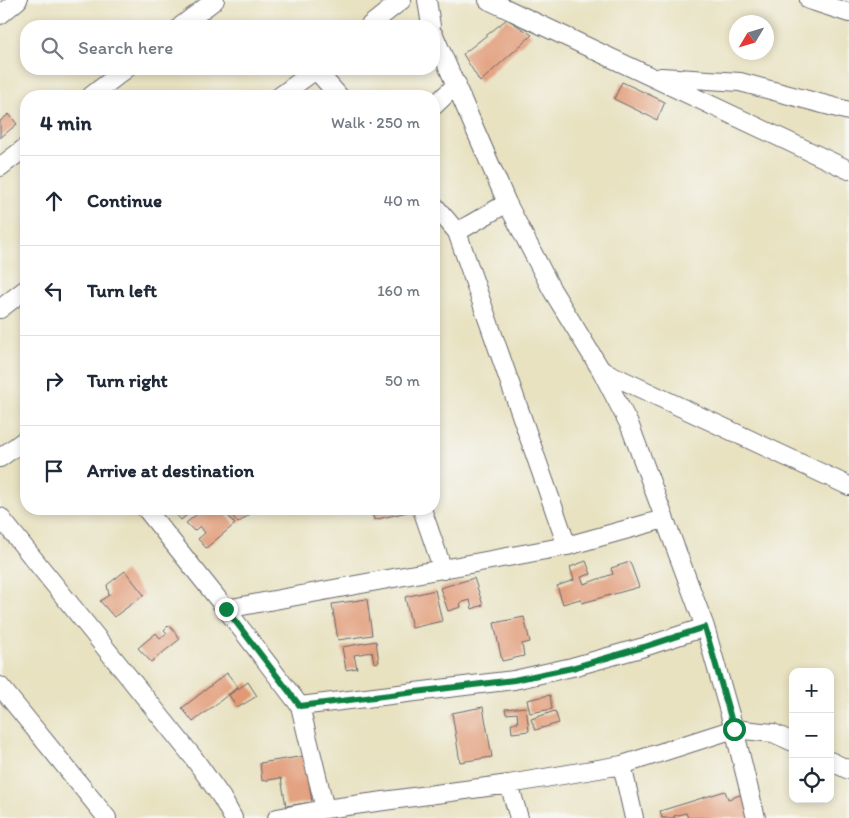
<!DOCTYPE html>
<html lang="en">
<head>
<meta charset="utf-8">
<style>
	:root { --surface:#fff; --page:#f2f2f3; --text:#1f2937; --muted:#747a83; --line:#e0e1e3 }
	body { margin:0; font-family:Itim,sans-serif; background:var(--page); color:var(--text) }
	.controls { position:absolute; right:15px; bottom:15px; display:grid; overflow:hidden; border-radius:10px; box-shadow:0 2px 8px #0003 }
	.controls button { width:45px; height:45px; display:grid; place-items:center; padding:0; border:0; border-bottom:1px solid var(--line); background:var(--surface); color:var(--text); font:25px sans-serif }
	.compass { position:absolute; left:729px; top:15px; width:45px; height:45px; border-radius:50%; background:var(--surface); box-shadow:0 2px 8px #0003; rotate:232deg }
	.stop { position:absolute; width:15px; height:15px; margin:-11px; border:4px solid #0b8043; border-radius:50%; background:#fff }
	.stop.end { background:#0b8043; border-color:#fff; box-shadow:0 1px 5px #0008 }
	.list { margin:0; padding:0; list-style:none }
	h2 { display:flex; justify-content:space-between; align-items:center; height:65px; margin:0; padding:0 20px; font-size:21px }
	h2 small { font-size:16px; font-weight:400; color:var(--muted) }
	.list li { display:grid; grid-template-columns:32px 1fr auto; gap:15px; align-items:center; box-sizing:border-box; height:90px; padding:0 20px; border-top:1px solid var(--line) }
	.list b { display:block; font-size:19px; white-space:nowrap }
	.list em { font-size:16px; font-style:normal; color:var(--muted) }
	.icon { flex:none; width:28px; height:28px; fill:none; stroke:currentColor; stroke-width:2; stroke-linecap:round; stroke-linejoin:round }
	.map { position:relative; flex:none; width:849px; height:818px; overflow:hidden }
	.search { position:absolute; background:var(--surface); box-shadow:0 2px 8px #0003; left:20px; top:20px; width:420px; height:55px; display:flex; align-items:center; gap:12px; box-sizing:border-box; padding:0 18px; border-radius:20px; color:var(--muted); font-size:19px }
	.panel { position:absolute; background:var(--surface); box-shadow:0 2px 8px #0003; left:20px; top:90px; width:420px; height:425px; border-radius:20px }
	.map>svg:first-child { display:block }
	.building { fill:#e19974 }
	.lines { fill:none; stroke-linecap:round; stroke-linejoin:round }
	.street-casing { stroke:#67656a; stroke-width:20 }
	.street { stroke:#fff; stroke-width:18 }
	.route { stroke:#0b8043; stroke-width:6 }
</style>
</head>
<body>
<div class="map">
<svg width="849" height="818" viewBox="0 0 849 818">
	<rect width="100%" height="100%" fill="#f6f6f2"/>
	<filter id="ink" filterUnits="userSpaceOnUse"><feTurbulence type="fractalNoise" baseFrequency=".02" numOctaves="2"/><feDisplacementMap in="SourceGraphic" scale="10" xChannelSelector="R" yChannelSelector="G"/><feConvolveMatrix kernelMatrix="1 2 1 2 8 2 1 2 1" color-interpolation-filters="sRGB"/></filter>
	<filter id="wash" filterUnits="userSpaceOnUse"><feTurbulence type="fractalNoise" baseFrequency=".0096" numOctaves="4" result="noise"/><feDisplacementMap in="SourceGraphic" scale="20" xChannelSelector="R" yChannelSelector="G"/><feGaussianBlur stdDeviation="1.12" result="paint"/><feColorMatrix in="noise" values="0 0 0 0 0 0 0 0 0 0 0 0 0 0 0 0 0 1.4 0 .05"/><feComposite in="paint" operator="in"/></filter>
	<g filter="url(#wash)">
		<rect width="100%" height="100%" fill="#e8e2c1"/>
		<g id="blocks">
			<path class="building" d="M507,19L532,35L480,82L463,54Z
				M622,82L665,102L657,120L614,99Z
				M9,114L17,124L0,138V121Z
				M175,509H195L181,520L173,511Z
				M203,509H222L235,524L206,548L198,539L205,533L200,526L194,531L186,523Z
				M227,509H257L238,523Z
				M371,509H411V511L374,520Z
				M586,561L591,574L581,577L584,584L613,574L611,568L630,562L639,587L582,603L580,599L563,604L557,586L574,580L570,567Z
				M125,571L144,595L114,617L100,601L109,595L107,585Z
				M474,578L483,605L472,609L470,600L460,603L461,607L448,611L440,588Z
				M435,590L442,621L412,628L405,597Z
				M367,599L372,635L338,640L332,604Z
				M524,617L530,642L522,644L524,656L502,661L494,623Z
				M169,625L180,639L151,662L138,648L156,633L160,638L167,633L164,630Z
				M376,641L379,662L374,663L372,652L354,655L357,668L346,670L342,647Z
				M227,673L238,687L193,722L182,708Z
				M248,682L257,696L237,708L229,695Z
				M550,695L552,709L530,713L527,700Z
				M483,707L492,757L460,762L452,713Z
				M526,707L529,731L512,733L511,723H518L517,713L506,714L505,709Z
				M555,711L559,723L535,730L531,719Z
				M305,756L312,802L286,806L281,778L262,781L260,763Z
				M725,791L728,799L746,793L754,818H688L686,813L674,816V818H662L660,811Z"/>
		</g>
	</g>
	<g filter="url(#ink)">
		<use href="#blocks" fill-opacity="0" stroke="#67656a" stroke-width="1"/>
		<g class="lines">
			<defs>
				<path id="street" d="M427,0L431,26
					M488,0L849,170
					M809,0L849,13
					M0,15L18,0
					M181,26L215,0
					M369,26L402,0
					M434,35L507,203L552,290L601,370L630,426L705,627L734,729L756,818
					M316,70L339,96
					M661,77L740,82L849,111
					M91,96L126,69
					M280,96L317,69
					M434,106L457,84
					M0,167L26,147
					M434,205L457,232L567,546
					M457,232L507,203
					M0,309L26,289
					M601,370L849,486
					M0,458L26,439
					M146,509L226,609L300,706L325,809
					M422,509L443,570
					M0,517L193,757L222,798L233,818
					M226,609L567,546L664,519
					M0,686L107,818
					M300,706L514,680L572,667L644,647L705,627
					M830,761L849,770
					M622,765L634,818
					M509,784L519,818
					M277,818L325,809L509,784L622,765L734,729L773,733L793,742"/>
			</defs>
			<use href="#street" class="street-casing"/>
			<use href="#street" class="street"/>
		</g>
	</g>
	<g class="lines" filter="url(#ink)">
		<path class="route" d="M226,609L300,706L514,680L572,668L644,647L705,627L734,729"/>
	</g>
</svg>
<div class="controls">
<button>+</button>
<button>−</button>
<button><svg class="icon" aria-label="locate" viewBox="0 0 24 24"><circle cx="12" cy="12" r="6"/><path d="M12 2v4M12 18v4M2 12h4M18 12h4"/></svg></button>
</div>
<svg class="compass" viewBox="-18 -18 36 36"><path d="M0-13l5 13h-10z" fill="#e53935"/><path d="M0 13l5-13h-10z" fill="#747a83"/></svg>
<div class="stop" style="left:734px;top:729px"></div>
<div class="stop end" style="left:226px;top:609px"></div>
<div class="search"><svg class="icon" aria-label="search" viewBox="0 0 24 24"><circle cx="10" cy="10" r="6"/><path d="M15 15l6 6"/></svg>Search here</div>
<section class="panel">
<h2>4 min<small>Walk · 250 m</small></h2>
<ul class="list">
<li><svg class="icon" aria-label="ahead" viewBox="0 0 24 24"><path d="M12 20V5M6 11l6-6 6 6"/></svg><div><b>Continue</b></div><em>40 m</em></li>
<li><svg class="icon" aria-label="left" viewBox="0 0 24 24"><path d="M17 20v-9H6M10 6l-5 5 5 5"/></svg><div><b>Turn left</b></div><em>160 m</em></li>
<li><svg class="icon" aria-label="right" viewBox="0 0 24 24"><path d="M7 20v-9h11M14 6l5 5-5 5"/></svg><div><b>Turn right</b></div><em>50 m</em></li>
<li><svg class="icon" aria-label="arrive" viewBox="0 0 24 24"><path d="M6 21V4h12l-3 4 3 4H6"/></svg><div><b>Arrive at destination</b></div></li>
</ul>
</section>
</div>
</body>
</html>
